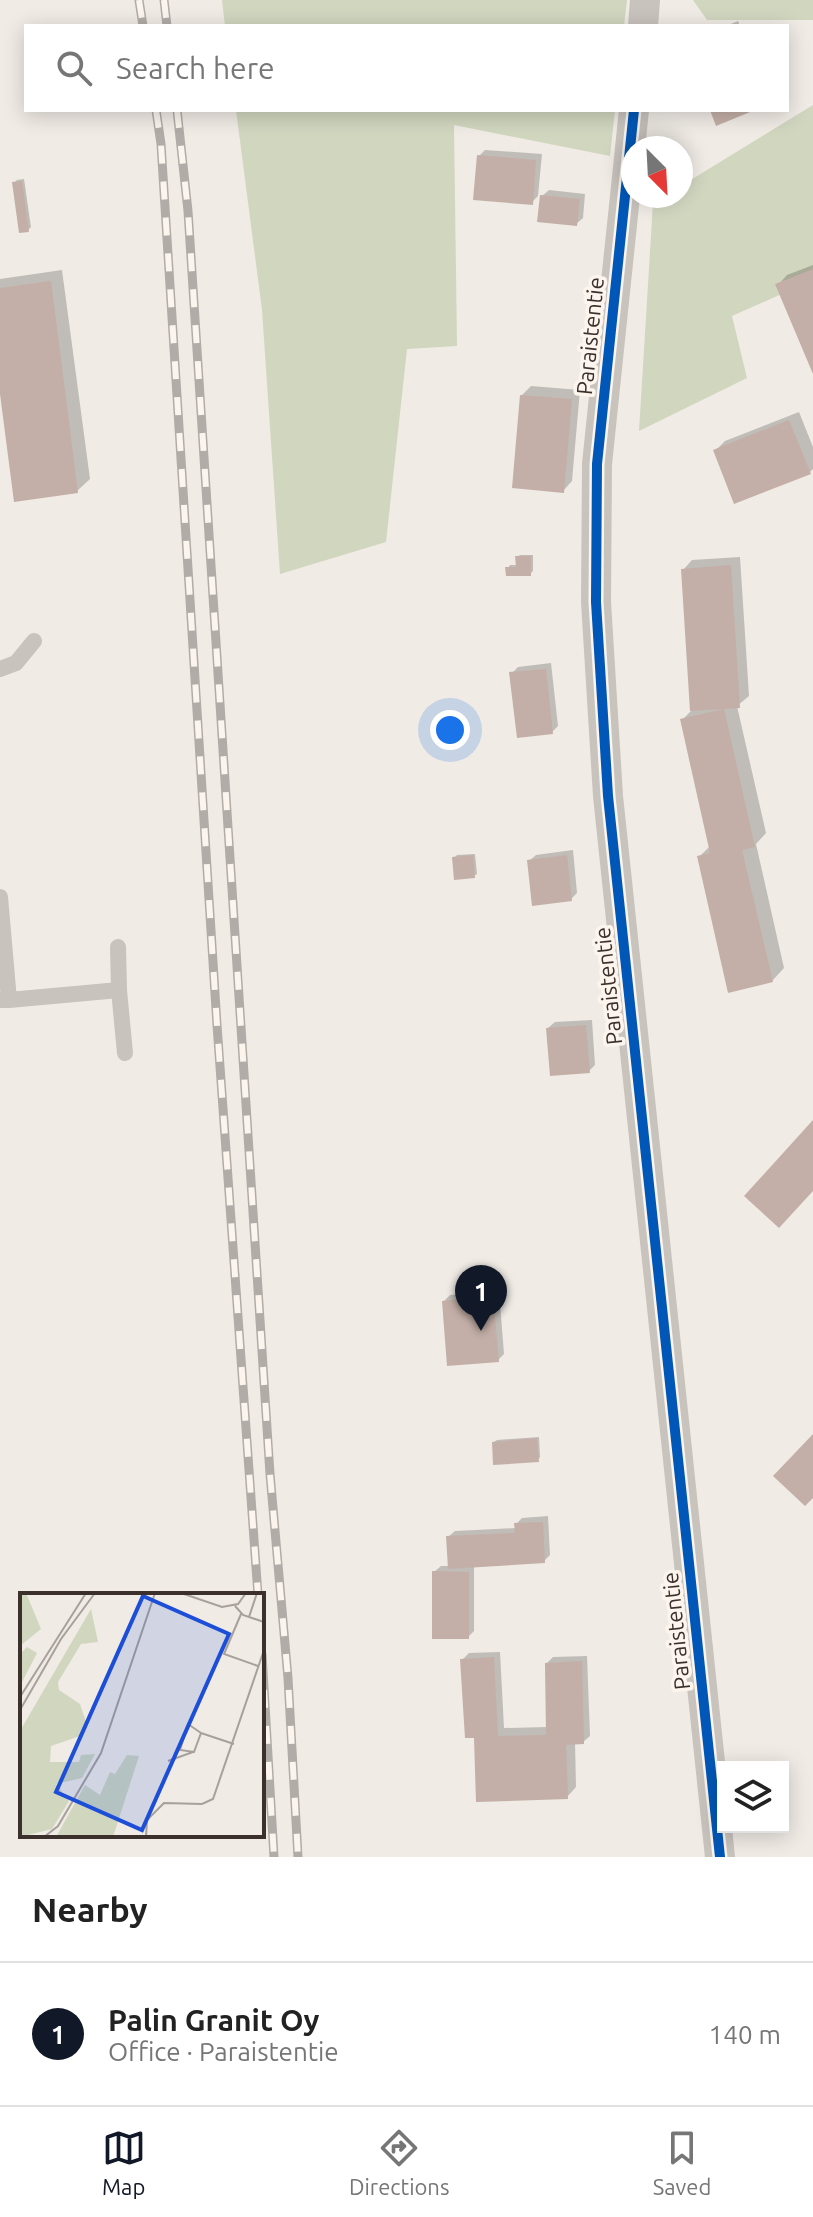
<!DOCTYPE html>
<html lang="en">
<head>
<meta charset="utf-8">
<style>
	:root { --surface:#fff; --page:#f6f6f6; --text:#222; --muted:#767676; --line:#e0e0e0; --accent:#111827 }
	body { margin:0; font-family:Ubuntu,sans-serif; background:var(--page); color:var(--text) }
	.controls { position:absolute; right:24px; bottom:24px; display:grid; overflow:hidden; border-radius:0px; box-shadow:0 4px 20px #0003 }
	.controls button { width:72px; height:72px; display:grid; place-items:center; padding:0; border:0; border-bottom:2px solid var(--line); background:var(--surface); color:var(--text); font:40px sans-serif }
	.compass { position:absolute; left:621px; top:136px; width:72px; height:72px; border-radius:50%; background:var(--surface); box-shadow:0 4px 20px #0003; rotate:156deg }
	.you { position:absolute; left:450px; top:730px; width:28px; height:28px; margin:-20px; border:6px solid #fff; border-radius:50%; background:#1a73e8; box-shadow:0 0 0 12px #1a73e833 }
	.badge { display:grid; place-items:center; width:52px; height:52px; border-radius:50%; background:var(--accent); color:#fff; font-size:26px; font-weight:700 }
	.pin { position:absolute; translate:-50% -66px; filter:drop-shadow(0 2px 4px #0008) }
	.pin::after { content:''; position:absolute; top:42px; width:28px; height:24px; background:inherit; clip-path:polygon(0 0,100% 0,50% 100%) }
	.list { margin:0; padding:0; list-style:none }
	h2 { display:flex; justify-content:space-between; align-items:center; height:104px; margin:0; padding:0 32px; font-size:34px }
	h2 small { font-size:26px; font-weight:400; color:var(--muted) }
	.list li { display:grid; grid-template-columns:52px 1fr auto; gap:24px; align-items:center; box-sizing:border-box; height:144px; padding:0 32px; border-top:2px solid var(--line) }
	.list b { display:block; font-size:30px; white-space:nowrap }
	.list p { margin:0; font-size:26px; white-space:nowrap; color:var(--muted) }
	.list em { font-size:26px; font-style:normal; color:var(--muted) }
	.icon { flex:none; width:44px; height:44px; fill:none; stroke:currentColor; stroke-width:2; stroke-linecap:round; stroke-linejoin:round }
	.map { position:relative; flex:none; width:813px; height:1857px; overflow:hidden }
	.search { position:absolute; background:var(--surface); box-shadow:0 4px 20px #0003; left:24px; right:24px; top:24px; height:88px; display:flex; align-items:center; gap:20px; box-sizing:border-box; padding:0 28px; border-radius:0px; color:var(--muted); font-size:30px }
	.sheet { height:248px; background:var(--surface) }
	nav { display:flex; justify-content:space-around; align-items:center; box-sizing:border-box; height:112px; border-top:2px solid var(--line); background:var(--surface); font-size:22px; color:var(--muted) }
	nav a { display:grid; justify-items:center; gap:4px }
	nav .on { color:var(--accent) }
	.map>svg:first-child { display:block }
	.green { fill:#d1d6bf }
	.shadow { fill:#0003 }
	.building { fill:#c3afa7 }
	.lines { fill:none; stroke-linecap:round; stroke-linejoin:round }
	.service { stroke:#c9c3be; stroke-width:16 }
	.minor { stroke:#c9c3be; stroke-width:30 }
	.rail-casing { stroke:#b1aca8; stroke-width:9 }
	.rail { stroke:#fbf5ee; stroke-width:6; stroke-dasharray:18; stroke-linecap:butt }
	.cycleway-casing { stroke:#fbf5ee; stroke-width:15 }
	.cycleway { stroke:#0057b8; stroke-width:10 }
	.labels { text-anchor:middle; stroke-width:7; stroke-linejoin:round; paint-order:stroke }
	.street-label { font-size:22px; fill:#3b302b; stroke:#fbf5ee }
	.inset-road { fill:none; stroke:#a8a09b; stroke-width:2 }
	.view { fill:#1d4ed8; fill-opacity:0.15; stroke:#1d4ed8; stroke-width:4 }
	.inset-edge { fill:none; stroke:#3b302b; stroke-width:4 }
</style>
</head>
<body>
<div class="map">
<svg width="813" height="1857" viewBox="0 0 813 1857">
	<rect width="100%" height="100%" fill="#f0ebe5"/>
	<path class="green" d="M222,0H627L624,26H225Z
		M693,0H813V20H707Z
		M813,105V280L732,316L747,378L639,431L653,203L664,196H681V186Z
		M236,110H615L610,156L454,125L457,346L407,349L386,542L280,574L262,310Z"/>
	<path class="shadow" d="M738,21L740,26H726Z
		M485,150L542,154L538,196L532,202L479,156Z
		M24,179L31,227L28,230L14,183L17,180Z
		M549,190L585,194L583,218L576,224L542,196Z
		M813,265V369L778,285L787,275Z
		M62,270L90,479L77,491L0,378V279Z
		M531,386L580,390L572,481L563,491L522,395Z
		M799,412L813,447V469L810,472L715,451L725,441Z
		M520,555H533V571L530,574L508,568L510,565H518L517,557Z
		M740,557L749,696L737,706L766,833L756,844L784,968L772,981L699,857L711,845L682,720L692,710L683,570L692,560Z
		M551,663L558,726L552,732L512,673L518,667Z
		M573,850L577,893L571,899L529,861L536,855Z
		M475,854L477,874L474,876L454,858L457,855Z
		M592,1020L595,1065L589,1071L548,1028L555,1022Z
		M499,1291L504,1354L498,1360L444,1301L450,1295Z
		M539,1437L540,1457L538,1460L494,1442L497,1440Z
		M548,1516L550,1555L544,1561L474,1565V1631L468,1637L434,1572L441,1566H450L448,1537L455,1531L516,1528V1524L522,1518Z
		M500,1652L504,1728L548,1727L547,1663L553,1657L587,1656L590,1736L583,1742H575L576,1787L567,1797L476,1736L462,1660L469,1653Z"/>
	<path class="building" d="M710,110H755L716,126Z
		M477,155L536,160L533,205L473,200Z
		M22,181L29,232L19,233L12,182Z
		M540,195L580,199L577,226L537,222Z
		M813,269V374L775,284Z
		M51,281L78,493L14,502L0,394V288Z
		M520,395L572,399L564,493L512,488Z
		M789,420L811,474L734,504L713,450Z
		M515,556H531V576H506L505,567H516Z
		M731,565L740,708L690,711L681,569Z
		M546,669L553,734L517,738L509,672Z
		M724,709L755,847L742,850L773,982L728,993L697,856L710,853L680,719Z
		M473,855L475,878L454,880L452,857Z
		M567,855L572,901L532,906L527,860Z
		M586,1025L590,1073L550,1076L546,1028Z
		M813,1120V1191L779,1228L744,1196Z
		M493,1296L499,1362L447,1366L442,1301Z
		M813,1434V1498L805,1506L773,1476Z
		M537,1438L539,1462L493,1465L492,1442Z
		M543,1522L545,1563L448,1569L446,1536L515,1533L514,1523Z
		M432,1571L469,1572V1639H432Z
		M494,1657L498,1736L546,1735L545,1663L582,1661L584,1744L566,1745L568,1799L476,1802L474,1738H465L460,1659Z"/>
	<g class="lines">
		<path class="service" d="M0,669L16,663L34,641
			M0,897L9,1000H1
			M118,947L119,990
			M9,1000L119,990L125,1053"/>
		<path class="minor" d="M643,26L645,0
			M634,110L597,464L596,602L608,796L720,1857"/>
		<defs>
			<path id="rail" d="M139,0L143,26
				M164,0L167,26
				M156,110L161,144L217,1025L258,1595
				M177,110L188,211L270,1474L288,1678L298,1857
				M262,1654L274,1857"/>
		</defs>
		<use href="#rail" class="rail-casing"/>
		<use href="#rail" class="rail"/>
		<defs>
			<path id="cycleway" d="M634,110L597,464L596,602L608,796L720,1857"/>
		</defs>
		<use href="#cycleway" class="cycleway-casing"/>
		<use href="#cycleway" class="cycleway"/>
	</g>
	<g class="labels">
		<g class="street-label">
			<text transform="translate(590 336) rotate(-84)" y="8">Paraistentie</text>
			<text transform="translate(608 986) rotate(-96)" y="8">Paraistentie</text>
			<text transform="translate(676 1631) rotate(-96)" y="8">Paraistentie</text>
		</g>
	</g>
	<g transform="translate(20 1593)">
		<rect width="244" height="244" fill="#f0ebe5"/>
		<path d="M0,0H6L21,36L0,53ZM71,16L78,49L61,51L38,89L39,97L60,111L66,129L63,142L31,153L30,169H59L61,162L75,161L62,185L36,191L49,208L32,236L0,244V138ZM7,54L17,60L2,89L0,61ZM107,162L119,163L93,244H36L65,192L80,202L90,179L95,181Z" fill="#d1d6bf"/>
		<path class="inset-road" d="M161,0L202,14L218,11L226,0M215,13L223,22L244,29M221,21L204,61L238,73M229,24L237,0M0,104L66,0M0,117L41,46L75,0M181,140L168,131L160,157L174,159L181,140L214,151M148,168L173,159M24,244L38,233L81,160L135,0M126,244L127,227L144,210L182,211L193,206L244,57"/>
		<path class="view" d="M123,3L209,41L122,237L36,199Z"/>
		<rect width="244" height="244" class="inset-edge"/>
	</g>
</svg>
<div class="controls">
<button><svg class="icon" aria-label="layers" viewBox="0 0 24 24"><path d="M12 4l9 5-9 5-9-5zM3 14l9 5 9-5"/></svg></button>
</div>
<svg class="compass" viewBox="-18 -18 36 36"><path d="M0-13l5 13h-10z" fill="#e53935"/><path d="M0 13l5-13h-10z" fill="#767676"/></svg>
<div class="you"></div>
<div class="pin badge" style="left:481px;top:1331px">1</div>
<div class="search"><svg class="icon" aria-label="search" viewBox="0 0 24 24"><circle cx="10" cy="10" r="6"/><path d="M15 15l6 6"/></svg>Search here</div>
</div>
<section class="sheet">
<h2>Nearby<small></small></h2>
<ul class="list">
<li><span class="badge">1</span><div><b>Palin Granit Oy</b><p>Office · Paraistentie</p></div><em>140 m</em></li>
</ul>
</section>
<nav>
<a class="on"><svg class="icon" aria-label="map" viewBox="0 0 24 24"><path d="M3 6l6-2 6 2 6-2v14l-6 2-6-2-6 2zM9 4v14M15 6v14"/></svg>Map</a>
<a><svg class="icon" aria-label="directions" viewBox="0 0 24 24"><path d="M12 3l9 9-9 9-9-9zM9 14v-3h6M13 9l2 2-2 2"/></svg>Directions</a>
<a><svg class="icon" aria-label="saved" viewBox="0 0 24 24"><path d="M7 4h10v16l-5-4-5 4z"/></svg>Saved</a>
</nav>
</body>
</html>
